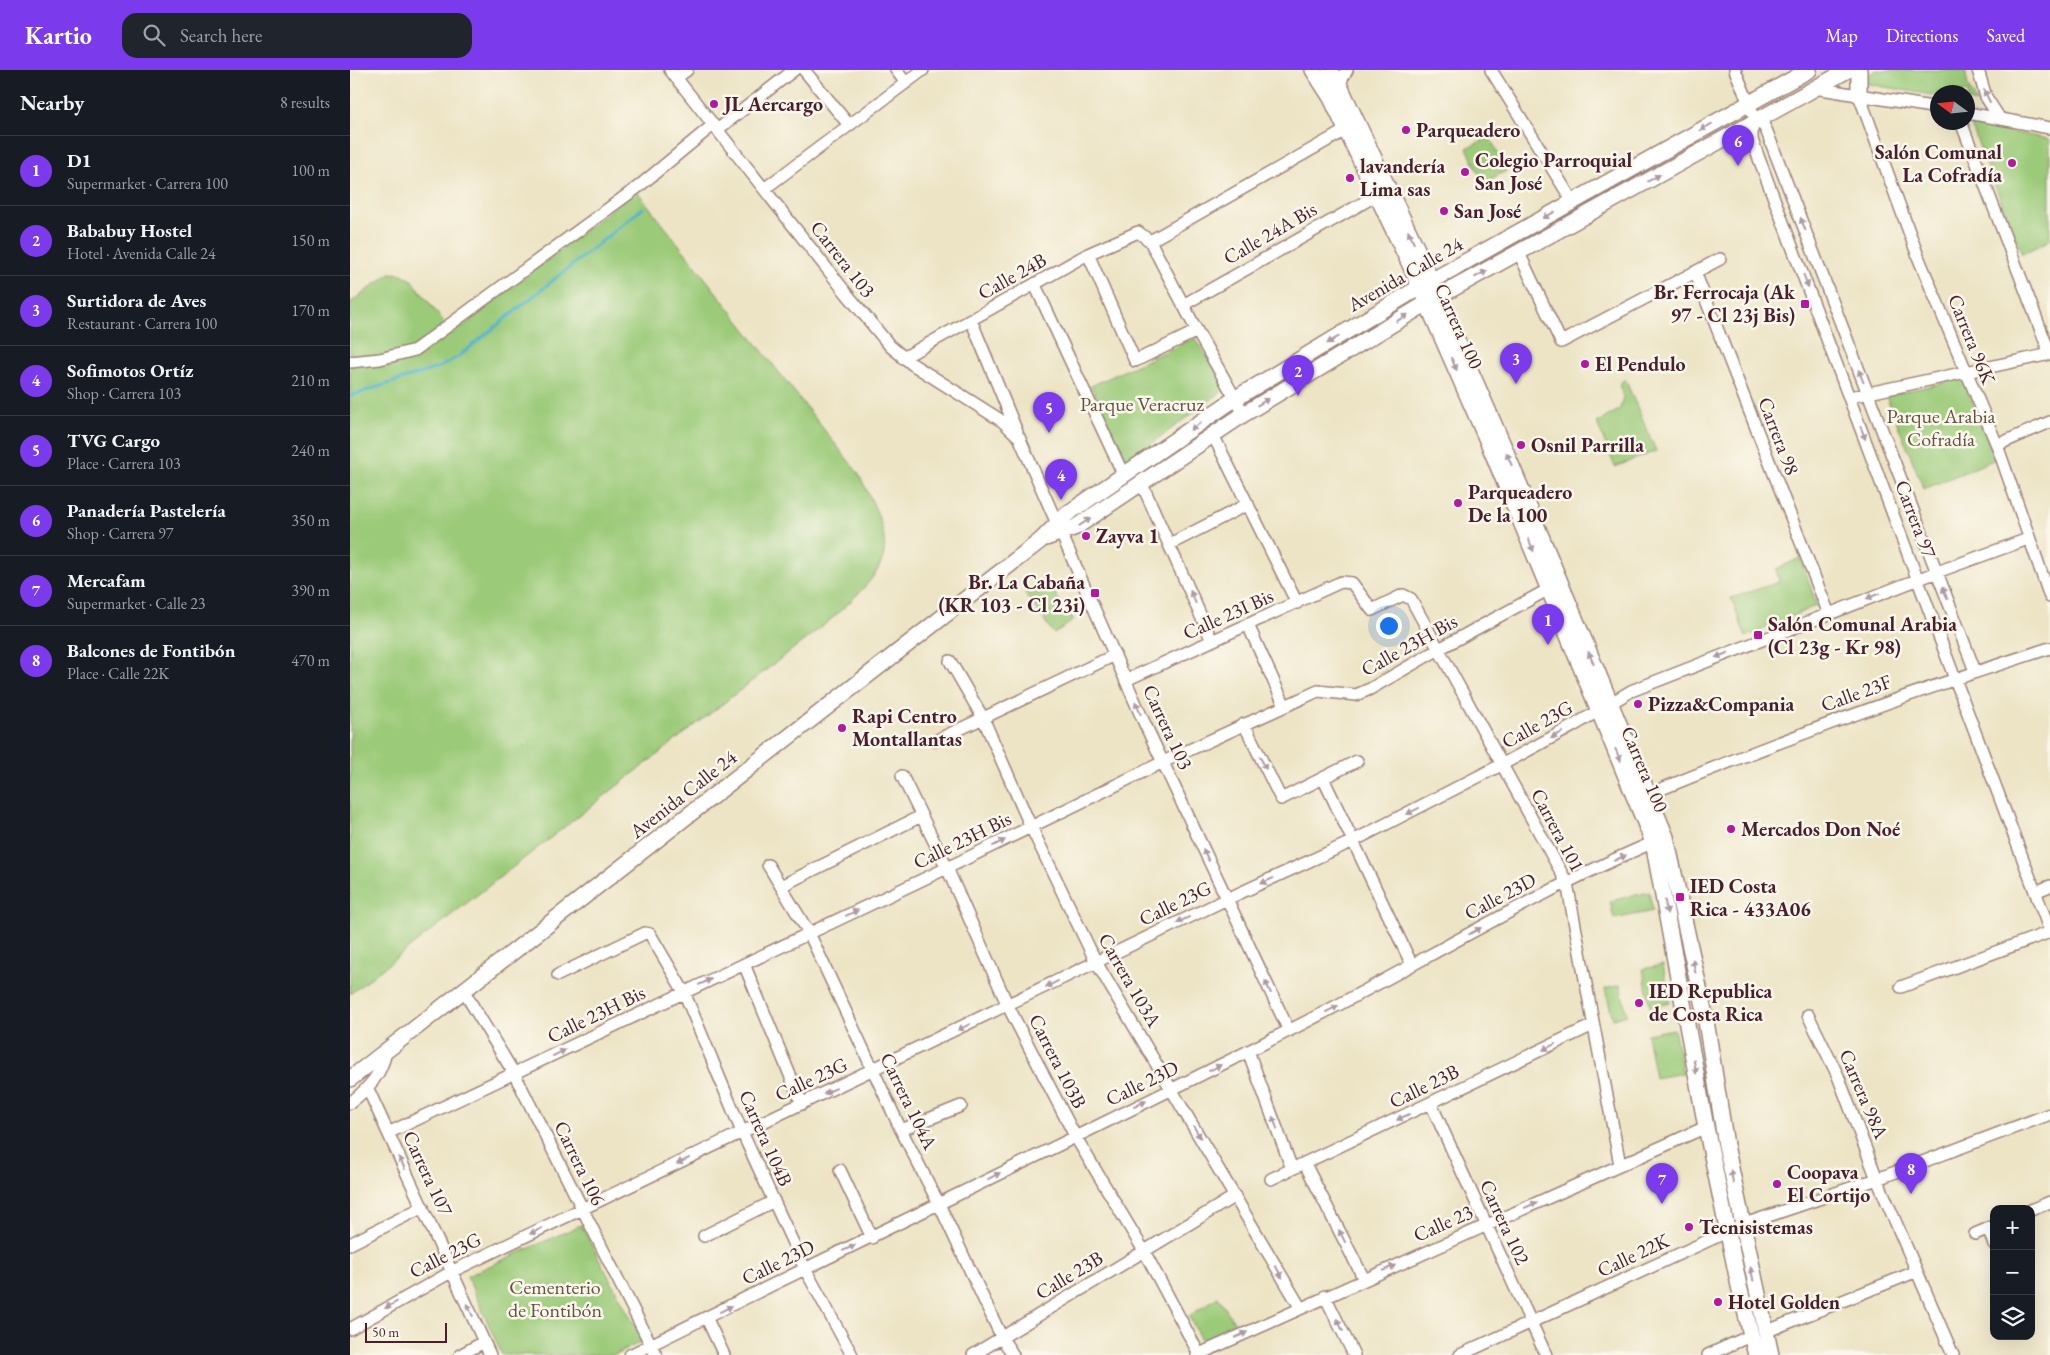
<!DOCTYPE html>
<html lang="en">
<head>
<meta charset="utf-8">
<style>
	:root { --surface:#171b24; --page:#20242c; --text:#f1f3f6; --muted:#9ea1a6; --line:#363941; --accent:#7c3aed }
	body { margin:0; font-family:"EB Garamond",serif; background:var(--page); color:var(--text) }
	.controls { position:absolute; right:15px; bottom:15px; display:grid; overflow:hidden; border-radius:10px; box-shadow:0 5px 20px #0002 }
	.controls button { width:45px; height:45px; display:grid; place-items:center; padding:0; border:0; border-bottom:1px solid var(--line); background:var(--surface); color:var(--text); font:25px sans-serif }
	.compass { position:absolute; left:1580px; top:15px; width:45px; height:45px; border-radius:50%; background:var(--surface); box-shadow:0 5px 20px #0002; rotate:285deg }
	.scale { position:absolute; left:15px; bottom:12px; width:82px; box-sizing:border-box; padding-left:5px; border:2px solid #4a1f2b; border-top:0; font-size:14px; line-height:18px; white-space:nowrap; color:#4a1f2b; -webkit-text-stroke:4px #fbf7ec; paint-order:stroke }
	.you { position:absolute; left:1038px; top:555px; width:18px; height:18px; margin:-12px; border:4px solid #fff; border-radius:50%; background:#1a73e8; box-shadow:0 0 0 8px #1a73e833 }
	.badge { display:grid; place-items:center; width:32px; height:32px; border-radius:50%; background:var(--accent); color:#fff; font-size:16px; font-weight:700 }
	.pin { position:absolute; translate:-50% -41px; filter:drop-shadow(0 1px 2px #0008) }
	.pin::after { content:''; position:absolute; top:26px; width:18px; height:15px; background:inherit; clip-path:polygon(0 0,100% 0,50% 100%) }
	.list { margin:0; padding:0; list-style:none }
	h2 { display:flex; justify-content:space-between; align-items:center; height:65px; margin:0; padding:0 20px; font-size:21px }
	h2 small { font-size:16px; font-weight:400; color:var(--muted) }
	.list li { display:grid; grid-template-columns:32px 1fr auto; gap:15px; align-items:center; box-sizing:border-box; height:70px; padding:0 20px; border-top:1px solid var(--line) }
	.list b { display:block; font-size:19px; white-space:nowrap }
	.list p { margin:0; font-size:16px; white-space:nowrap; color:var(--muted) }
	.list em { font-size:16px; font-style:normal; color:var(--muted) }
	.icon { flex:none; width:28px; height:28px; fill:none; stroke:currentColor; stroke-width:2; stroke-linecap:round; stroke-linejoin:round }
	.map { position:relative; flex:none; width:1700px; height:1285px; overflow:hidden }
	header { display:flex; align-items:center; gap:30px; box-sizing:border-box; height:70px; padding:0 25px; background:var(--accent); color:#fff }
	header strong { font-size:24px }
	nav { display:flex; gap:28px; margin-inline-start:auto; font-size:18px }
	.search { width:350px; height:45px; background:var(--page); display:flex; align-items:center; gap:12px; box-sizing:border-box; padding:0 18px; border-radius:15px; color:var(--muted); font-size:19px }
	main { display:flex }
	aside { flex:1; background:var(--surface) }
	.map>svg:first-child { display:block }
	.green { fill:#9bca78; stroke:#727452 }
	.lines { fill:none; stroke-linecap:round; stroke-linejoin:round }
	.stream { stroke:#4fb3ce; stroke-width:3 }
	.minor-casing { stroke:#9c8278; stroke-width:14 }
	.major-casing { stroke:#9c8278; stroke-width:18 }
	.minor { stroke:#fff; stroke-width:11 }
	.major { stroke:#fff; stroke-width:15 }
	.oneway { fill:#ae9aa0 }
	.poi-dot { fill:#b5179e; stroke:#fbf7ec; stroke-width:2 }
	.labels { text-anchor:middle; stroke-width:5; stroke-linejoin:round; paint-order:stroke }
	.poi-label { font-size:20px; font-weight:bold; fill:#4a1f2b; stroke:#fbf7ec; text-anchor:start }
	.street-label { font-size:20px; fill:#4a1f2b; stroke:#fbf7ec }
	.park-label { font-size:20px; fill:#625242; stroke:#fbf7ec }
</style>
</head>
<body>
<header>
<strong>Kartio</strong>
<div class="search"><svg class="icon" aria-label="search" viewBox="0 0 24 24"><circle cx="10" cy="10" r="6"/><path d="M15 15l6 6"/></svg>Search here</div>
<nav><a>Map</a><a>Directions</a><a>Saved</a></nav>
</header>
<main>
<aside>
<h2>Nearby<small>8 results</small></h2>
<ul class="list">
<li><span class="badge">1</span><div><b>D1</b><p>Supermarket · Carrera 100</p></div><em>100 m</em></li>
<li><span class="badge">2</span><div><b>Bababuy Hostel</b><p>Hotel · Avenida Calle 24</p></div><em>150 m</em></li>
<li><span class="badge">3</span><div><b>Surtidora de Aves</b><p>Restaurant · Carrera 100</p></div><em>170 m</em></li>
<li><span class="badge">4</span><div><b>Sofimotos Ortíz</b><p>Shop · Carrera 103</p></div><em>210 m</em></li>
<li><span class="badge">5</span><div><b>TVG Cargo</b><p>Place · Carrera 103</p></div><em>240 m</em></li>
<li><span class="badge">6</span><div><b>Panadería Pastelería</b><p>Shop · Carrera 97</p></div><em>350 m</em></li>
<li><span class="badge">7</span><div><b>Mercafam</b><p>Supermarket · Calle 23</p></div><em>390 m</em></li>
<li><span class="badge">8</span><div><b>Balcones de Fontibón</b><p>Place · Calle 22K</p></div><em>470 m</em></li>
</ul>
</aside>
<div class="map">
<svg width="1700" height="1285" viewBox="0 0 1700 1285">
	<rect width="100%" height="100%" fill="#fbf7ec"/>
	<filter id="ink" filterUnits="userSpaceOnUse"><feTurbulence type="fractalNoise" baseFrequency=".02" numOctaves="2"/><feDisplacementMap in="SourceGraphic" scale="10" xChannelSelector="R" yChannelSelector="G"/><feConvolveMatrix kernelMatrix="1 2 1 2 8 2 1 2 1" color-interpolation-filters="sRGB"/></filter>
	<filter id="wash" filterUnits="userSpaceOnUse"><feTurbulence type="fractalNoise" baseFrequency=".0096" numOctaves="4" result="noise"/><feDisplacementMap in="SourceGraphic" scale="20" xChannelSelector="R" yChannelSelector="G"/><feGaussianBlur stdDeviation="1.12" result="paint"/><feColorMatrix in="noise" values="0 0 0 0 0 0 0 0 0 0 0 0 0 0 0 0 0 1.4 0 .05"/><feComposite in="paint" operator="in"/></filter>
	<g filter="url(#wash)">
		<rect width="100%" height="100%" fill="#ede4c5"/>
		<path class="green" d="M1526,0H1615L1618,16L1627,33L1618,31V22H1588L1587,26L1518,14V5Z
			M1621,55L1700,69V170L1672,184Z
			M1140,67L1156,101L1133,113L1117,78Z
			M286,120L508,403C549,482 545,492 479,551L0,924V233L40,203L52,204L62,210L103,264Z
			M845,268L877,318L776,392L741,316Z
			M1613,308L1646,389L1574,419L1536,326Z
			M1275,309L1306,381L1265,397L1247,353L1270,339L1273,327L1269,314Z
			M1450,488L1467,535L1396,567L1381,528L1429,512L1426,499Z
			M694,509L724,550L704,564L675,523Z
			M1299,822L1303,841L1264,849L1260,831Z
			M1313,895L1320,933L1300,937L1293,899Z
			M1270,915L1277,945L1263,949L1255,919Z
			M1324,959L1333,1003L1305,1008L1297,964Z
			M231,1155L293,1271L265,1285H152L117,1206Z
			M868,1227L890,1261L854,1276L839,1246Z"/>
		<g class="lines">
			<path class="stream" d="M0,326L90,297L109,286L293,138"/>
		</g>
	</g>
	<g filter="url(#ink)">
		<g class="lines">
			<defs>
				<path id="minor" d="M320,0L497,224L540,276L562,294L652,351L669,367L793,650L939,961
					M454,0L499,55
					M546,0L556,13
					M1141,0L1223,132
					M1385,0L1406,51L1414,56L1417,62L1625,601
					M1628,0L1636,27L1650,49
					M326,8L337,0
					M1465,18L1588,38
					M986,20L997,0
					M1509,25L1569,189L1647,375L1700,527
					M1618,43L1700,58
					M1406,51L1402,59V70L1700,861
					M1611,52L1700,284
					M367,60L444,0
					M414,119L573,0
					M800,171L996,60
					M1169,183L1211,272L1370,189
					M738,184L785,291L847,261
					M1345,202L1479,544
					M685,215L774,406
					M833,235L1027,125
					M621,250L667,362
					M553,288L738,184L788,162L800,171L847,261L894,344
					M0,292L30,289L65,280L288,117L363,55
					M1500,327L1700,284
					M863,365L947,533
					M1647,375L1700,352
					M792,414L862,571
					M820,474L898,434
					M898,555L935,636
					M600,591L633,648L681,757L746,892L950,1237
					M776,610L991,512L1002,513L1022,540L1053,525L1061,529L1217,813L1270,1095
					M894,654L931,729L1007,691
					M585,671L765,585
					M552,706L597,798L658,936L725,1066L794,1181L849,1284
					M973,708L1062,895
					M1299,724C1431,670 1564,621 1700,578
					M418,795L459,863L551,1060L589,1134L652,1268L663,1285
					M431,816L571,746
					M1685,822L1700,816
					M394,894L452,1034
					M208,905L295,863L300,864L334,922L392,1062L455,1199L502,1285
					M1551,917L1700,862
					M113,920L165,1005L306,1285
					M1458,945L1488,1006L1527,1109L1603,1285
					M898,981L942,1099
					M18,1019L140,1285
					M0,1033C18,1019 32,1004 36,981
					M1081,1034L1196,1285
					M551,1060L611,1036
					M38,1063L597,798L813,692L968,621L1006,625L1020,619L1089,579L1199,519
					M955,1094L1014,1209
					M490,1100L522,1168
					M921,1109L1243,955
					M1681,1140L1700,1132
					M1638,1158L1644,1174
					M1625,1164L1644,1156
					M354,1166L424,1131
					M0,1174L73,1137
					M975,1226L1004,1285
					M357,1249L374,1285
					M0,1259L103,1201L877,829L1003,771L1151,695L1223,656L1281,621L1587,502L1678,469
					M1415,1262L1565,1202
					M110,1285L134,1272
					M280,1285C501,1175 724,1070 944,958C1066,896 1182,823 1309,770
					M623,1285L885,1126
					M847,1285L1356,1057
					M1110,1285L1392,1155L1527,1109L1700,1044
					M1358,1285L1400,1266"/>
				<path id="major" d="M963,0L981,28L1061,197L1140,377L1303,772L1356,1057L1389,1216L1406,1285
					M980,0L989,14L1067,179L1151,370L1316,767L1355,945L1376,1075L1421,1285
					M1509,25V0
					M696,468L726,457L894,344L1077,233L1498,0
					M0,1009L690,471L717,444L886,328L1070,217L1459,0"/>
			</defs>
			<use href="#minor" class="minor-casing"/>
			<use href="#major" class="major-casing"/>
			<use href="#minor" class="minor"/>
			<use href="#major" class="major"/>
		</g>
		<defs><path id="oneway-solid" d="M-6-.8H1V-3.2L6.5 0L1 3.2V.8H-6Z" transform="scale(1.25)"/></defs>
		<g class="oneway">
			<use href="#oneway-solid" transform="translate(1637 26) rotate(-116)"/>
			<use href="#oneway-solid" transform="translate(1356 57) rotate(151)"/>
			<use href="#oneway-solid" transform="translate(1304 108) rotate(-29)"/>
			<use href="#oneway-solid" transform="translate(1199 145) rotate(151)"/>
			<use href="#oneway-solid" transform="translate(1453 154) rotate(-111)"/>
			<use href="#oneway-solid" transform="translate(1061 167) rotate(-115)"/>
			<use href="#oneway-solid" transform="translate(1131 204) rotate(-29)"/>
			<use href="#oneway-solid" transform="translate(1456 211) rotate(69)"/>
			<use href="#oneway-solid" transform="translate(1052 248) rotate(-31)"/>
			<use href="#oneway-solid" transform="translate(983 270) rotate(149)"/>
			<use href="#oneway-solid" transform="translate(1104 294) rotate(66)"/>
			<use href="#oneway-solid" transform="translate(1511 306) rotate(-111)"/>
			<use href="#oneway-solid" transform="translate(913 332) rotate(-31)"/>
			<use href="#oneway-solid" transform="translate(846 356) rotate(145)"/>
			<use href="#oneway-solid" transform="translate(1513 363) rotate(69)"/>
			<use href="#oneway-solid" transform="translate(1159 389) rotate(-113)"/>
			<use href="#oneway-solid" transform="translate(735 452) rotate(-33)"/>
			<use href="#oneway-solid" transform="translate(1181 475) rotate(68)"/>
			<use href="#oneway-solid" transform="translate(1595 523) rotate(-111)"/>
			<use href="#oneway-solid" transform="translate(1523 526) rotate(159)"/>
			<use href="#oneway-solid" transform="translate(843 527) rotate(-114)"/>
			<use href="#oneway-solid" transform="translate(1372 585) rotate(159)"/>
			<use href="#oneway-solid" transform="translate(1241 588) rotate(-113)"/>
			<use href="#oneway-solid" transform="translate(788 638) rotate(-113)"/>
			<use href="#oneway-solid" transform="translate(1207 665) rotate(151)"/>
			<use href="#oneway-solid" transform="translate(1268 685) rotate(67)"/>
			<use href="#oneway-solid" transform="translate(913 693) rotate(63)"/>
			<use href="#oneway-solid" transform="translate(1063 741) rotate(153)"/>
			<use href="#oneway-solid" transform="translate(649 773) rotate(-26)"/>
			<use href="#oneway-solid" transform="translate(856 785) rotate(-115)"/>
			<use href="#oneway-solid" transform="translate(1270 788) rotate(-24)"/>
			<use href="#oneway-solid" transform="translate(917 811) rotate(156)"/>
			<use href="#oneway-solid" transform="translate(1316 837) rotate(80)"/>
			<use href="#oneway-solid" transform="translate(502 843) rotate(-25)"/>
			<use href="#oneway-solid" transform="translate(833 850) rotate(154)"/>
			<use href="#oneway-solid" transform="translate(1125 861) rotate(-29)"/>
			<use href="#oneway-solid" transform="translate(1344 896) rotate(-102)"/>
			<use href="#oneway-solid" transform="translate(355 912) rotate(-25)"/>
			<use href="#oneway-solid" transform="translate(702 914) rotate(154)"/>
			<use href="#oneway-solid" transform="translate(918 917) rotate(-115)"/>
			<use href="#oneway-solid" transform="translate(982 939) rotate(-27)"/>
			<use href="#oneway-solid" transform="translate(614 957) rotate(154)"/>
			<use href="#oneway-solid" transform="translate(1199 977) rotate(154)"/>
			<use href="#oneway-solid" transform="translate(209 983) rotate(-26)"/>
			<use href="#oneway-solid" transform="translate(1345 997) rotate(80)"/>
			<use href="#oneway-solid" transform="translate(865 998) rotate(-27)"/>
			<use href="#oneway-solid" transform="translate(480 1021) rotate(155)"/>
			<use href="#oneway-solid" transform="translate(790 1034) rotate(-26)"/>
			<use href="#oneway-solid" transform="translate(1053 1047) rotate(155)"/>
			<use href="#oneway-solid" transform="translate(925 1053) rotate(-111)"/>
			<use href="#oneway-solid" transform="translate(847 1062) rotate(59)"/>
			<use href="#oneway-solid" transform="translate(333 1091) rotate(154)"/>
			<use href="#oneway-solid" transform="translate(52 1093) rotate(-115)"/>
			<use href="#oneway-solid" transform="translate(644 1106) rotate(-27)"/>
			<use href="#oneway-solid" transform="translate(1382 1107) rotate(-101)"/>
			<use href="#oneway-solid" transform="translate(1181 1135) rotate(-24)"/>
			<use href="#oneway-solid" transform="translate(186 1161) rotate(154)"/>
			<use href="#oneway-solid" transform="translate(992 1166) rotate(-117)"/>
			<use href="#oneway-solid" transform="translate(499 1178) rotate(-25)"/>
			<use href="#oneway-solid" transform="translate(1039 1198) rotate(-24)"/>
			<use href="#oneway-solid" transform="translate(929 1202) rotate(60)"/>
			<use href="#oneway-solid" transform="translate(1402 1204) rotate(-102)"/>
			<use href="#oneway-solid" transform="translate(41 1235) rotate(151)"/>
			<use href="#oneway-solid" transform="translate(376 1239) rotate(-27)"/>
			<use href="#oneway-solid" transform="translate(120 1240) rotate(-114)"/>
			<use href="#oneway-solid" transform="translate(990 1255) rotate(-116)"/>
			<use href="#oneway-solid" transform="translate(891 1265) rotate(-25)"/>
		</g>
	</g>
	<g class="poi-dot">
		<circle cx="364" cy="34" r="5"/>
		<circle cx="1056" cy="60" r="5"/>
		<circle cx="1662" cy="93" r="5"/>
		<circle cx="1115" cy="102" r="5"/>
		<circle cx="1000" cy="108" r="5"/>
		<circle cx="1094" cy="141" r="5"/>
		<rect x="1450" y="229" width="10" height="10" rx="2.5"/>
		<circle cx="1235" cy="294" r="5"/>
		<circle cx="1171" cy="375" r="5"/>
		<circle cx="1108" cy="433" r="5"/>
		<circle cx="736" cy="466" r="5"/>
		<rect x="740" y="518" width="10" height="10" rx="2.5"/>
		<rect x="1403" y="560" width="10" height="10" rx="2.5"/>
		<circle cx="1288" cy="634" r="5"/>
		<circle cx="492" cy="658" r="5"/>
		<circle cx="1381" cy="759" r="5"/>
		<rect x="1325" y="822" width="10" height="10" rx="2.5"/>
		<circle cx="1289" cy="933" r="5"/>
		<circle cx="1427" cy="1114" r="5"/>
		<circle cx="1339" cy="1157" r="5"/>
		<circle cx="1368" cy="1232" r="5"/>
	</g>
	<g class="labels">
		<g class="poi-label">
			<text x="374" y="41">JL Aercargo</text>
			<text x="1066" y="67">Parqueadero</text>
			<text x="1652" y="89" text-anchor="end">Salón Comunal<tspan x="1652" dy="23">La Cofradía</tspan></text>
			<text x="1125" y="97">Colegio Parroquial<tspan x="1125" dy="23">San José</tspan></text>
			<text x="1010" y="103">lavandería<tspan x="1010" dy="23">Lima sas</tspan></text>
			<text x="1104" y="148">San José</text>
			<text x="1445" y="229" text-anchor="end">Br. Ferrocaja (Ak<tspan x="1445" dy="23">97 - Cl 23j Bis)</tspan></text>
			<text x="1245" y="301">El Pendulo</text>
			<text x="1181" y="382">Osnil Parrilla</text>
			<text x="1118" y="429">Parqueadero<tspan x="1118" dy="23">De la 100</tspan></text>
			<text x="746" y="473">Zayva 1</text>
			<text x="735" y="519" text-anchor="end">Br. La Cabaña<tspan x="735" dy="23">(KR 103 - Cl 23i)</tspan></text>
			<text x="1418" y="561">Salón Comunal Arabia<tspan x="1418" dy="23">(Cl 23g - Kr 98)</tspan></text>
			<text x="1298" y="641">Pizza&amp;Compania</text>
			<text x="502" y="653">Rapi Centro<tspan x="502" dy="23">Montallantas</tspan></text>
			<text x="1391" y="766">Mercados Don Noé</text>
			<text x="1340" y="823">IED Costa<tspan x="1340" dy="23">Rica - 433A06</tspan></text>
			<text x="1299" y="928">IED Republica<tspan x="1299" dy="23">de Costa Rica</tspan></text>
			<text x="1437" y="1109">Coopava<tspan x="1437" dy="23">El Cortijo</tspan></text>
			<text x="1349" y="1164">Tecnisistemas</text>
			<text x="1378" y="1239">Hotel Golden</text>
		</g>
		<g class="street-label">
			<text transform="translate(920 163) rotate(-30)" y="7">Calle 24A Bis</text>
			<text transform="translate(493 189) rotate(52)" y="7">Carrera 103</text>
			<text transform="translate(1055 204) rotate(-30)" y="7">Avenida Calle 24</text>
			<text transform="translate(662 206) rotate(-29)" y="7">Calle 24B</text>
			<text transform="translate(1109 256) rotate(66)" y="7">Carrera 100</text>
			<text transform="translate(1622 269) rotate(68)" y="7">Carrera 96K</text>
			<text transform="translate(1429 366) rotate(69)" y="7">Carrera 98</text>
			<text transform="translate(1566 449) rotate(69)" y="7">Carrera 97</text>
			<text transform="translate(878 544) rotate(-24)" y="7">Calle 23I Bis</text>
			<text transform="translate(1059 575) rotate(-29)" y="7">Calle 23H Bis</text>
			<text transform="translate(1506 623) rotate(-20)" y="7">Calle 23F</text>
			<text transform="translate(1187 654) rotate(-29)" y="7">Calle 23G</text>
			<text transform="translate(818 657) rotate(65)" y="7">Carrera 103</text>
			<text transform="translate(1295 699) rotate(67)" y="7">Carrera 100</text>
			<text transform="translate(333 724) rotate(-38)" y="7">Avenida Calle 24</text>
			<text transform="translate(1208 760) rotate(62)" y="7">Carrera 101</text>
			<text transform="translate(612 770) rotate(-26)" y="7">Calle 23H Bis</text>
			<text transform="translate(1150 826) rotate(-28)" y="7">Calle 23D</text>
			<text transform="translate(825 833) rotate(-26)" y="7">Calle 23G</text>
			<text transform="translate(780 910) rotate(60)" y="7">Carrera 103A</text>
			<text transform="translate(246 944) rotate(-26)" y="7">Calle 23H Bis</text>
			<text transform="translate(708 991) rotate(63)" y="7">Carrera 103B</text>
			<text transform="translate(461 1009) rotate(-25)" y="7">Calle 23G</text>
			<text transform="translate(792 1013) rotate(-26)" y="7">Calle 23D</text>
			<text transform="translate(1074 1016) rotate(-26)" y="7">Calle 23B</text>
			<text transform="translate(1514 1024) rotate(67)" y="7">Carrera 98A</text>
			<text transform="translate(559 1031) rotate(64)" y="7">Carrera 104A</text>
			<text transform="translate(416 1068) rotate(66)" y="7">Carrera 104B</text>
			<text transform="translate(230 1093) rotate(64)" y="7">Carrera 106</text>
			<text transform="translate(78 1103) rotate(65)" y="7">Carrera 107</text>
			<text transform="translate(1155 1152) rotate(65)" y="7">Carrera 102</text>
			<text transform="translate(1093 1153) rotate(-24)" y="7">Calle 23</text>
			<text transform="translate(95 1185) rotate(-27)" y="7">Calle 23G</text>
			<text transform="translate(1283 1185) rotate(-25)" y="7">Calle 22K</text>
			<text transform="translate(428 1192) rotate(-26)" y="7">Calle 23D</text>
			<text transform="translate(719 1205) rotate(-31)" y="7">Calle 23B</text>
		</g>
		<g class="park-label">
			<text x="792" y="341">Parque Veracruz</text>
			<text x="1591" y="353">Parque Arabia<tspan x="1591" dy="23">Cofradía</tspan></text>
			<text x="205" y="1224">Cementerio<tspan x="205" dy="23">de Fontibón</tspan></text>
		</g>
	</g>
</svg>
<div class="controls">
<button>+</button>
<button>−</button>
<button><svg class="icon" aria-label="layers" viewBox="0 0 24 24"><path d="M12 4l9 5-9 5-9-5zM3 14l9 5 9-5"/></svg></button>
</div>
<svg class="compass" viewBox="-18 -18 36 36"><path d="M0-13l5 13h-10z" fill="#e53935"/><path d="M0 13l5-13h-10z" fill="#9ea1a6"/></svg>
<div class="scale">50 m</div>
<div class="you"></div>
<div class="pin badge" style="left:1198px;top:575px">1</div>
<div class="pin badge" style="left:948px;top:326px">2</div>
<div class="pin badge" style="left:1166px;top:314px">3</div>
<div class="pin badge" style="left:711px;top:430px">4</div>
<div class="pin badge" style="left:699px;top:363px">5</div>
<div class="pin badge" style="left:1388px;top:96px">6</div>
<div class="pin badge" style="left:1312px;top:1134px">7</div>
<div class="pin badge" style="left:1561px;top:1124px">8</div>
</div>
</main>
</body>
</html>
